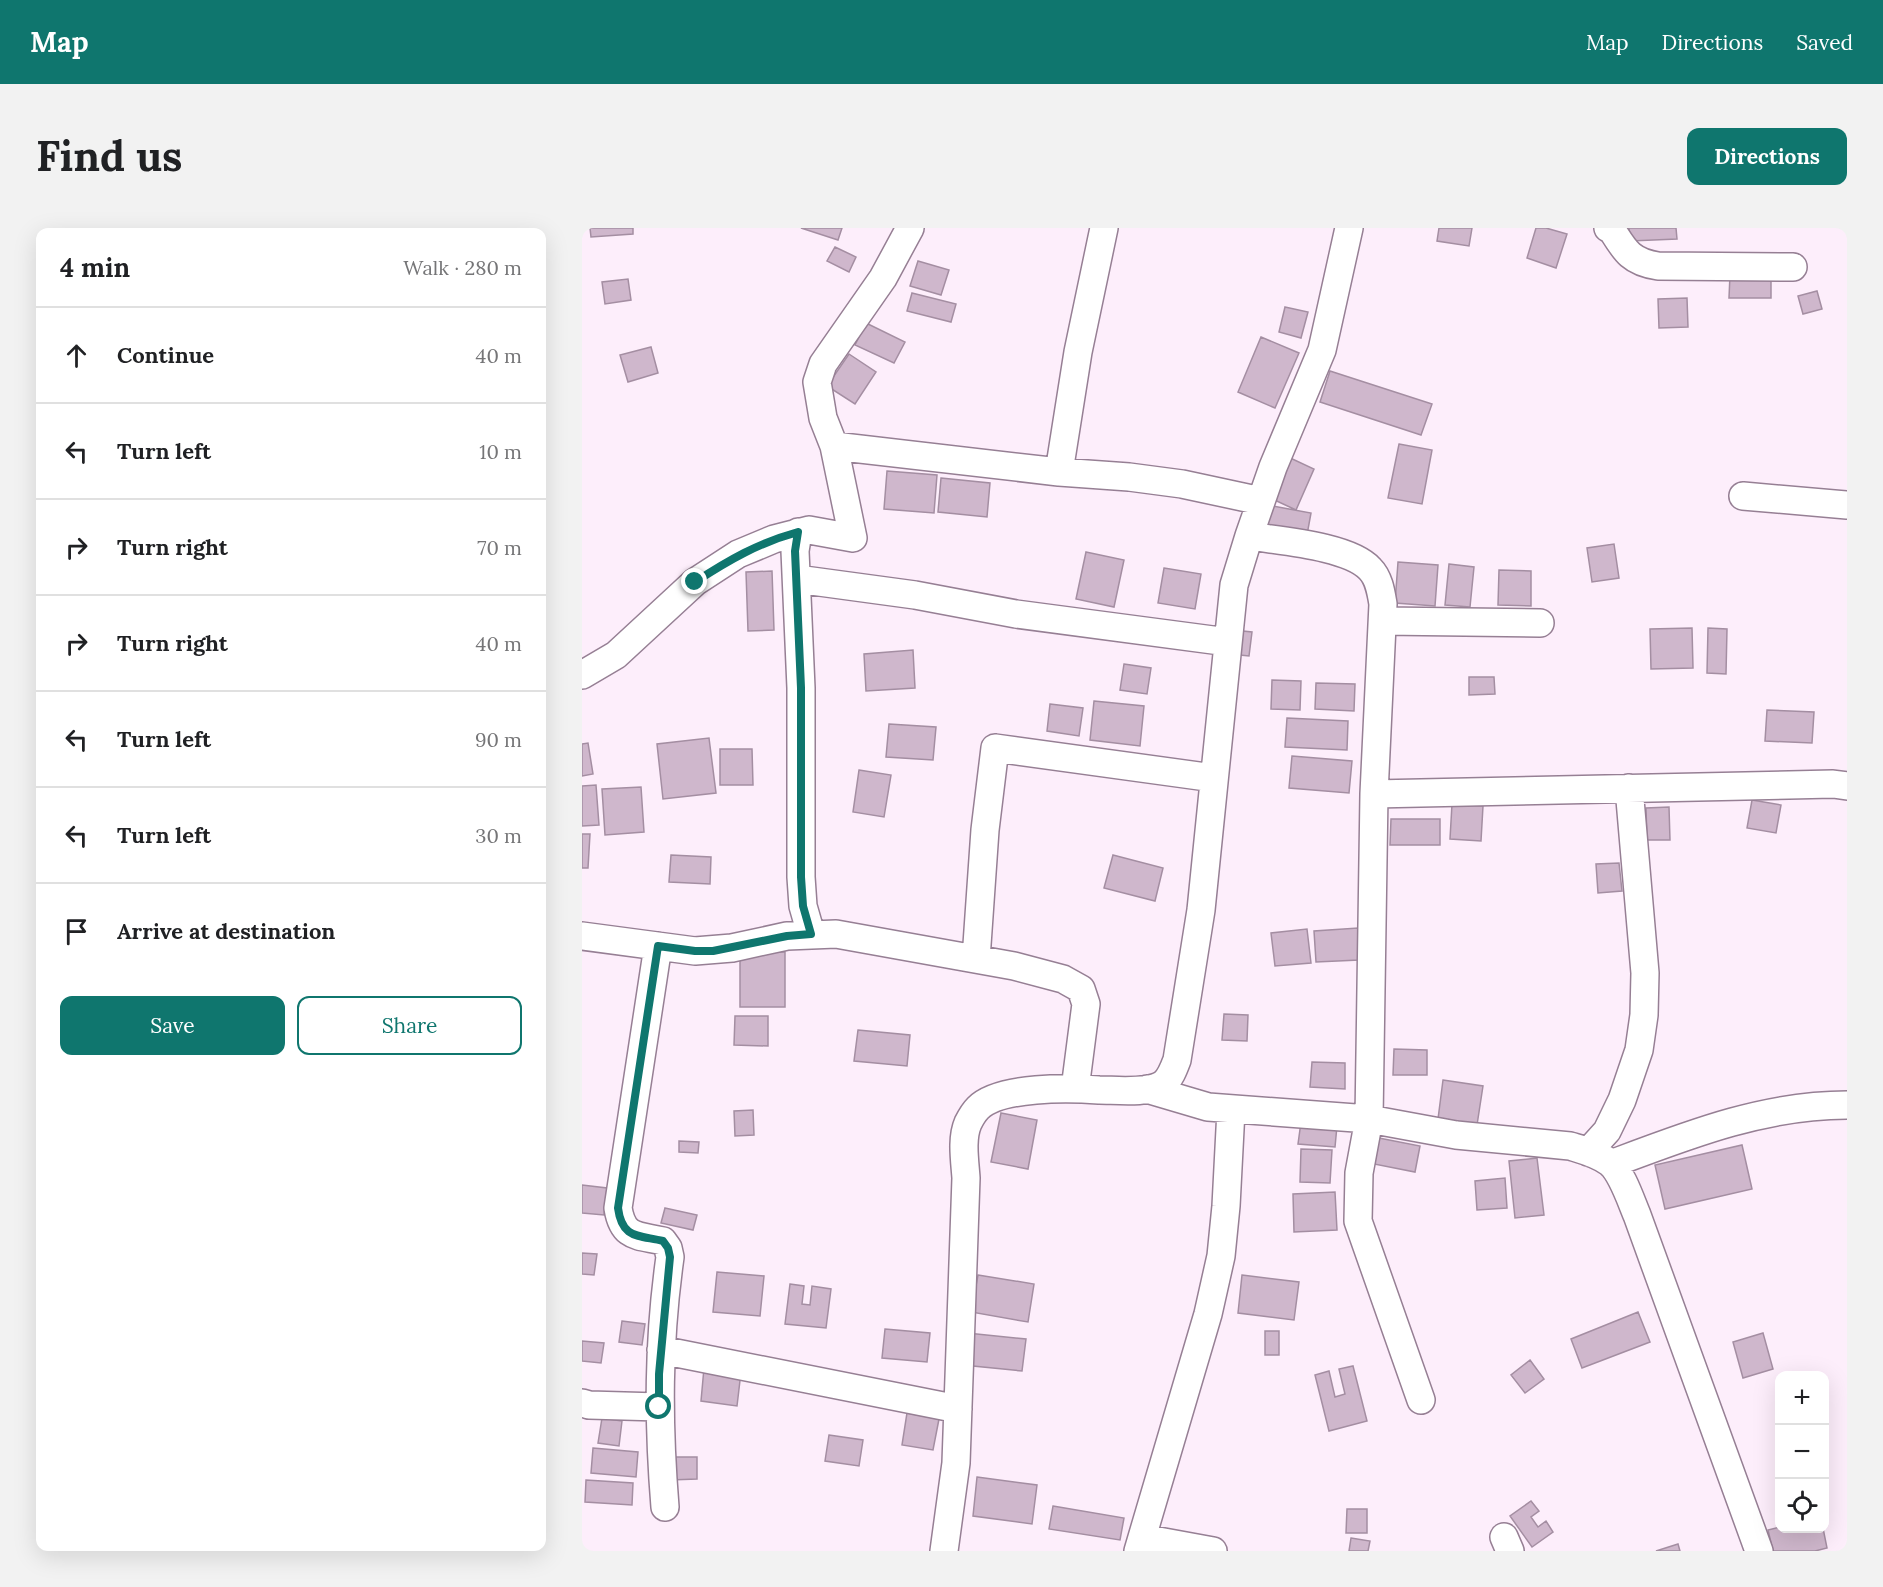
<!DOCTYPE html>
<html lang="en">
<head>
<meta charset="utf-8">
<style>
	:root { --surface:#fff; --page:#f2f2f2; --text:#202124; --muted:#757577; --line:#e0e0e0; --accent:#0f766e }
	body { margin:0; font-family:Lora,serif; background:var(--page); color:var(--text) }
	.controls { position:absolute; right:18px; bottom:18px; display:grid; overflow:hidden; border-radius:12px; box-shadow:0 6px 24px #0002 }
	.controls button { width:54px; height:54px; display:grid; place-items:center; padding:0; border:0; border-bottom:2px solid var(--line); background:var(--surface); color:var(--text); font:30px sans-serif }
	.stop { position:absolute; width:18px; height:18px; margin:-14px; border:4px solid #0f766e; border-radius:50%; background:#fff }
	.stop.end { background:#0f766e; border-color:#fff; box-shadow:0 2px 6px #0008 }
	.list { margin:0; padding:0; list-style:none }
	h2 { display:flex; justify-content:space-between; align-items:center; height:78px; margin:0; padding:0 24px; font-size:26px }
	h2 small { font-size:20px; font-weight:400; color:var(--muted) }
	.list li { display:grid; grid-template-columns:39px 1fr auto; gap:18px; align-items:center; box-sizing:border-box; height:96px; padding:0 24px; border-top:2px solid var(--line) }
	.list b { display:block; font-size:22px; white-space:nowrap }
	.list em { font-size:20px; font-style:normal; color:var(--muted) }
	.actions { display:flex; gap:12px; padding:18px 24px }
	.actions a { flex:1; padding:14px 0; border:2px solid var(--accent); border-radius:12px; text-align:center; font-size:21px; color:var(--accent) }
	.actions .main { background:var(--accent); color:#fff }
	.icon { flex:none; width:33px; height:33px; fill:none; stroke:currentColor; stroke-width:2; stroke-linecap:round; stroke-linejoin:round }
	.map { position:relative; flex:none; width:1265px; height:1323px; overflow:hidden; border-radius:12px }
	header { display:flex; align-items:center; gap:36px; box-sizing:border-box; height:84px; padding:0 30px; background:var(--accent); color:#fff }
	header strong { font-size:28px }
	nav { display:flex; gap:33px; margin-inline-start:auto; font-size:21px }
	.intro { display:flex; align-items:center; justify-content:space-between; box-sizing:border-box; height:144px; padding:0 36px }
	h1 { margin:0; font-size:42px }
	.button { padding:15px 27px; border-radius:12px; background:var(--accent); color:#fff; font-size:21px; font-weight:700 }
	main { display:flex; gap:36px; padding:0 36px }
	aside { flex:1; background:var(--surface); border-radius:12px; box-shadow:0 6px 24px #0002 }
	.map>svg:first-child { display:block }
	.building { fill:#cfb7cc; stroke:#a48ea2; stroke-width:1.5 }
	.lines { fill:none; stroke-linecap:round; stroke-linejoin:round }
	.minor-casing { stroke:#967f94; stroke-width:30 }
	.minor { stroke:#fff; stroke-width:27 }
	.route { stroke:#0f766e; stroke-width:8 }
</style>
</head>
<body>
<header>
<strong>Map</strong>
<nav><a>Map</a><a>Directions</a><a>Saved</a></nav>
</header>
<div class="intro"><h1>Find us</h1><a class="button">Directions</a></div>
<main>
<aside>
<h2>4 min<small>Walk · 280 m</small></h2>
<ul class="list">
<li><svg class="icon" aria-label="ahead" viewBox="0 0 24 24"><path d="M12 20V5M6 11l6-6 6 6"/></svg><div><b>Continue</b></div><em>40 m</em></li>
<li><svg class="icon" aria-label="left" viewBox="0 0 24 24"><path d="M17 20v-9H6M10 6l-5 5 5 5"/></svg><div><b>Turn left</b></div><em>10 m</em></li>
<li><svg class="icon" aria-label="right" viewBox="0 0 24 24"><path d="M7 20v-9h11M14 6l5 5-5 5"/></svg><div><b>Turn right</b></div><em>70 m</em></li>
<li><svg class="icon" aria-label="right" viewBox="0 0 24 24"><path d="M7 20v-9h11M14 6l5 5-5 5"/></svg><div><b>Turn right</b></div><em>40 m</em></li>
<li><svg class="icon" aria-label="left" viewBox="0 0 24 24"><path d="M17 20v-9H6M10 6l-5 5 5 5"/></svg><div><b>Turn left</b></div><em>90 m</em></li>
<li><svg class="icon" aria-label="left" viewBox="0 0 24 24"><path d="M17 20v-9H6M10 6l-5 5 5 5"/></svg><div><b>Turn left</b></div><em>30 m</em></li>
<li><svg class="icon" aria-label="arrive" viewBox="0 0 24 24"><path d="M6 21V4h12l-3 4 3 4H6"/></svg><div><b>Arrive at destination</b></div></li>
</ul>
<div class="actions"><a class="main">Save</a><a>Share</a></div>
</aside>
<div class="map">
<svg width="1265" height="1323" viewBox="0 0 1265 1323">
	<rect width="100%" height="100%" fill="#fdeefb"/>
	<path class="building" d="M8,0H51V6L9,9Z
		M219,0H260L256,12Z
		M857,0H890L887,18L855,13Z
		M954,0H964L985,6L974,40L945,30Z
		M1047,0H1094L1095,11L1048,13Z
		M253,19L274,29L267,44L245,33Z
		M336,33L367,42L359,67L328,58Z
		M1148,47H1189V70H1147Z
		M46,51L49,72L23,76L20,54Z
		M1235,63L1240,81L1221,86L1216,68Z
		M330,65L374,76L369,94L325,83Z
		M1105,70L1106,99L1077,100L1076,71Z
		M703,79L726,84L719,110L697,104Z
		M284,95L323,114L312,135L273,117Z
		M679,109L717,125L693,180L656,164Z
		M69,119L76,145L46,154L38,127Z
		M267,126L294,144L273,176L245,158Z
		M748,143L850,176L839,207L738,174Z
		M817,216L850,222L840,276L806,270Z
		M704,228L732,241L714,282L686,269Z
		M305,243L355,247L352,285L302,281Z
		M359,250L408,255L405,289L356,284Z
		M685,277L729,285L725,307L680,299Z
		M1032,316L1037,350L1010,354L1005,320Z
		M504,324L542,332L532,379L494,371Z
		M816,334L856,337L853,378L813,375Z
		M867,336L892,339L888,379L863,377Z
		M582,340L619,346L613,381L576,375Z
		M917,342L949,343V378L916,377Z
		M190,343L192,402L166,403L164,344Z
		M1110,400L1111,440L1069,441L1068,401Z
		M1126,400L1145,401L1144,446L1125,445Z
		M651,402L670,404L667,428L648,426Z
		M331,422L333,460L284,463L282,426Z
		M542,436L569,440L565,466L538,462Z
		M887,449H912L913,466L887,467Z
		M690,452L719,453L718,482L689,481Z
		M734,455L773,456L772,483L733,481Z
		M512,473L562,478L558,518L508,512Z
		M468,476L501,480L497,508L465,503Z
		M1185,482L1232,484L1230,515L1183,513Z
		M705,490L766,493L765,522L703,519Z
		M307,496L354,499L351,532L304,529Z
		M127,510L134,565L81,571L75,516Z
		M6,515L11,546L0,548V516Z
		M138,521H170L171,557H138Z
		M710,528L770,533L767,565L707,560Z
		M277,542L309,547L302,589L271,584Z
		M14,557L17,597L0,598V558Z
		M59,559L62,604L23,607L20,561Z
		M1170,572L1199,577L1194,605L1165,600Z
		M870,576L901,578L899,613L868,611Z
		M1087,579L1088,612H1065L1064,580Z
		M809,591H858V617H808Z
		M0,606H8L6,640H0Z
		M89,627L129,629L128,656L87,654Z
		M531,627L581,640L573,673L522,660Z
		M1037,635L1040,663L1016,665L1014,636Z
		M776,700L777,732L734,734L732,703Z
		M725,701L729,735L693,738L689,705Z
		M158,724H203V779H158Z
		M642,786L666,787L665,813L640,812Z
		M153,788H186V818L152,817Z
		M276,802L328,807L325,838L272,833Z
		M812,821L845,822V847H811Z
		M730,834L763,835V861L728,859Z
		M861,852L901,858L895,897L856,891Z
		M171,882L172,907L153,908L152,883Z
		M419,885L455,892L446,941L409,934Z
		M719,894L755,898L753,919L716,916Z
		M797,910L838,918L833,944L792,936Z
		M97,913L117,914L116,925L97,924Z
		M1160,917L1170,961L1083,981L1073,937Z
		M719,921L750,922L748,955L718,954Z
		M955,930L962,987L933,990L927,933Z
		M923,950L925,980L895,982L893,953Z
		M0,957L25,960L22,987L0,985Z
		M753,964L755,1002L712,1004L711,966Z
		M83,980L115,987L111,1002L79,995Z
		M0,1025L15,1026L12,1047L0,1046Z
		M135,1044L182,1048L178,1088L131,1084Z
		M396,1047L452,1056L446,1094L389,1084Z
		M660,1047L717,1054L712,1092L656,1085Z
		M208,1056L222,1058L220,1076L228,1077L230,1058L249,1061L244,1100L203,1096Z
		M1056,1084L1068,1114L1000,1140L989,1111Z
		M40,1093L63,1096L60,1117L37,1114Z
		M303,1101L348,1105L345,1134L300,1130Z
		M683,1103H697V1127H683Z
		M385,1105L444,1111L440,1143L381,1137Z
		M1181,1105L1191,1141L1161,1150L1151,1114Z
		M0,1113L22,1115L19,1135L0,1133Z
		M948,1132L962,1151L943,1165L929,1147Z
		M771,1138L785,1193L747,1203L733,1147L747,1143L753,1169L763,1166L757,1141Z
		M122,1140L159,1144L155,1178L119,1173Z
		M325,1185L357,1191L351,1222L320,1217Z
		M20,1190L40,1193L37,1218L16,1215Z
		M247,1207L281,1212L277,1238L243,1233Z
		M11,1220L56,1224L54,1249L9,1245Z
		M87,1229H115V1251L88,1252Z
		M395,1249L455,1257L450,1296L391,1288Z
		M4,1252L51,1255L50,1277L3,1274Z
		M949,1273L957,1283L949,1289L956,1299L964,1293L971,1304L950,1319L928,1288Z
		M471,1278L542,1290L538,1312L467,1301Z
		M765,1281H785V1305H764Z
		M1198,1299L1241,1300L1245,1320L1233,1323H1191L1186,1302Z
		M769,1310L788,1313L786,1323H767Z
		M1096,1316L1098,1323H1074Z"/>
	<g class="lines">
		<defs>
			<path id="minor" d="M767,0L740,122L691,239L667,308C698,313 767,318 788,341C797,350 799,364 801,376L792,566L787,891L874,907L988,918C1001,922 1017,926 1028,935C1040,945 1049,973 1055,987L1177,1323
				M1026,0L1030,2C1043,23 1049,34 1076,38L1211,39
				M252,218L477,244L547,249L600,256L679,273
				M477,244L496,124L522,0
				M1161,268L1265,277
				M216,304L213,323L219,460V649L221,678L229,706
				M215,351L333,367L434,386L646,414
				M801,393L958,395
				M0,447L34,427L113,354L156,326L192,311L227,302L271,310L252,218L241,190L235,154L241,136L301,50L328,0
				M792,566L1251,556L1265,558
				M0,708L113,723L150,720L205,708L254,706L432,738L481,751L499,761L504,776L493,861
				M76,718L36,980C41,1011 56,1007 81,1013L86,1020L88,1029C76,1114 76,1193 83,1279
				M394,731L403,602L413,520L632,550
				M565,861L626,879L787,891L777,945L776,993L839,1172
				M1006,924L1025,903L1040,872L1057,822L1062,787L1063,745L1047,560
				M1029,936C1106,907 1182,877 1265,877
				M79,1122L376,1181
				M0,1175L7,1177L77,1179
				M922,1309L928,1323
				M560,1310L631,1323
				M362,1323L374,1235L384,950C383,934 379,911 386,895C388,891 393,883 396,880C418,858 488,860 517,862C534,862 566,866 581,856C588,851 592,840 595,832L619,682L652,357L667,308
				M556,1323L626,1086L639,1028L644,978L649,882"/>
		</defs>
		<use href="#minor" class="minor-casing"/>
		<use href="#minor" class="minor"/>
	</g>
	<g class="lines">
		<path class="route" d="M77,1179V1146L88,1029L86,1020L81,1013C56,1007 40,1011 36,980L76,718L113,723H131L205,708L229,706L221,678L219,649V460L213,323L216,304C176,315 147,332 113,354"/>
	</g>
</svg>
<div class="controls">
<button>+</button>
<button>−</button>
<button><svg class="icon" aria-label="locate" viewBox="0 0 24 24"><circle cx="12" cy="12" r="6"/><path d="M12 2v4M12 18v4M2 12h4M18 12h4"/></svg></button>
</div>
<div class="stop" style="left:77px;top:1179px"></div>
<div class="stop end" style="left:113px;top:354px"></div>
</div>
</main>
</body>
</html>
